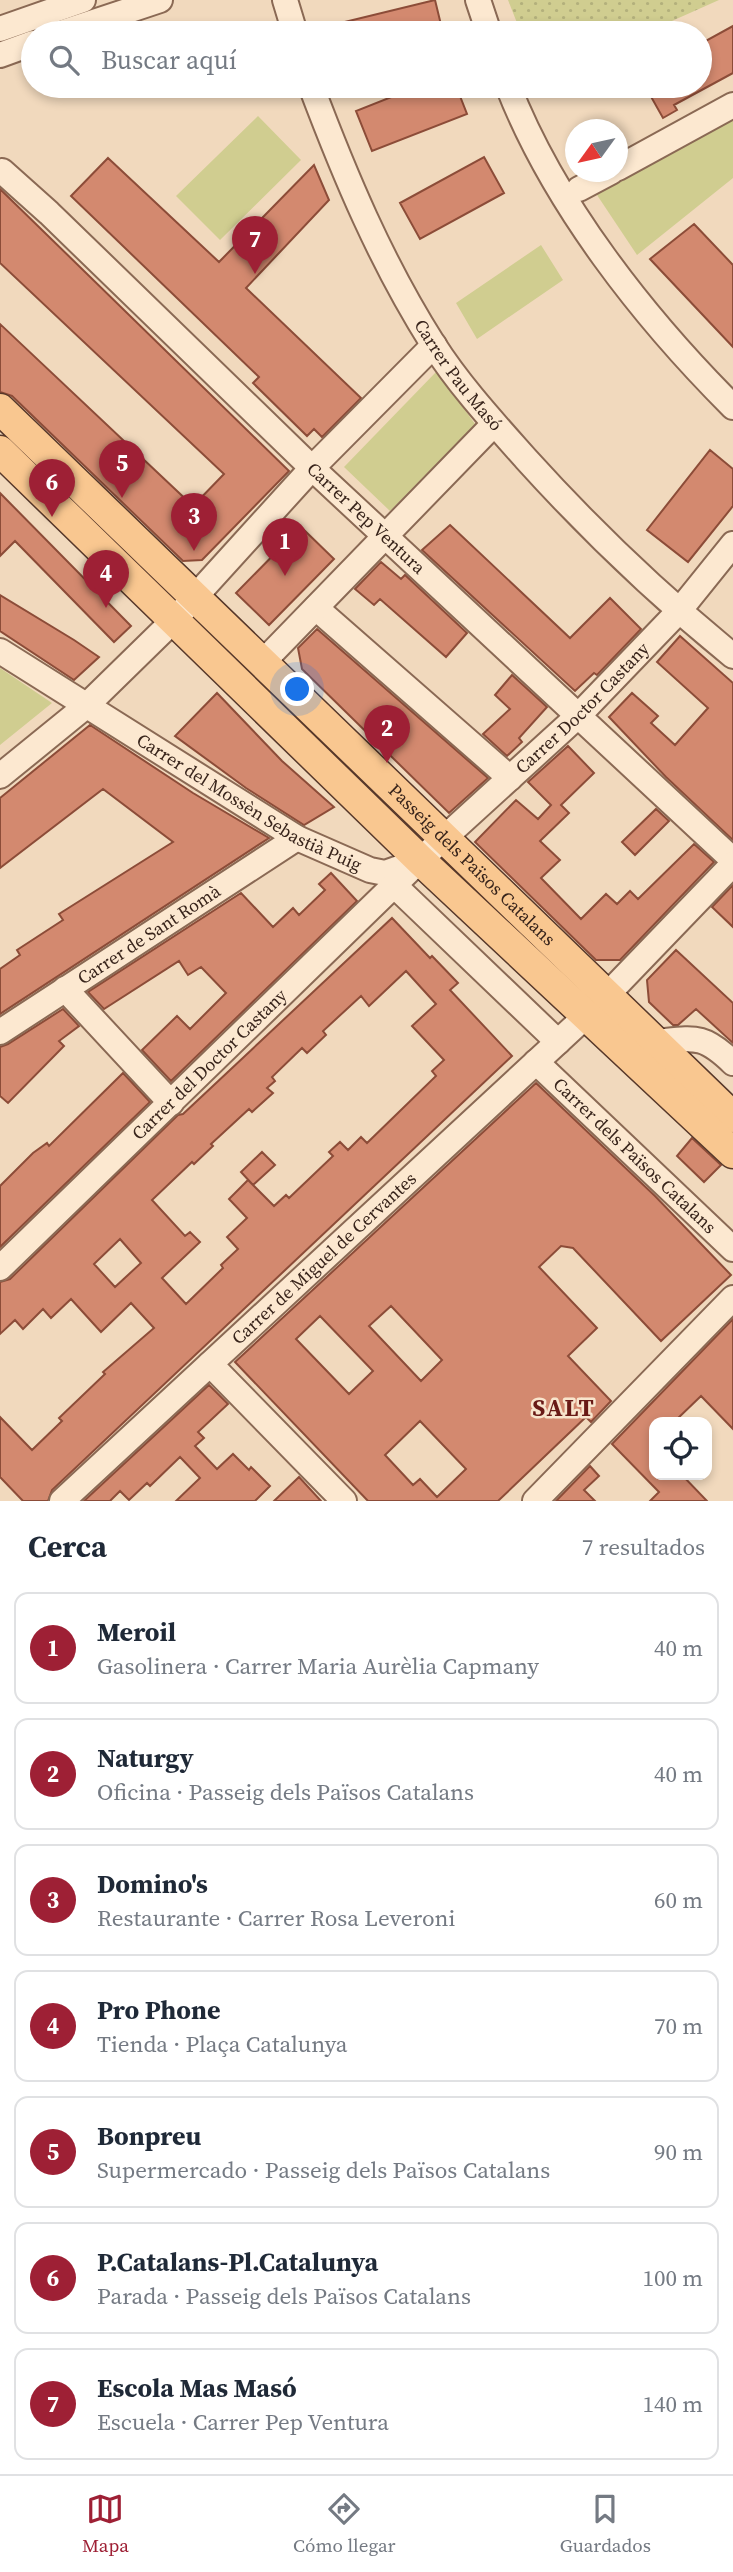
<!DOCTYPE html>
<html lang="es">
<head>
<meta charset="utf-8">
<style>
	:root { --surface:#fff; --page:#f2f2f3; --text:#1f2937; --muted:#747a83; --line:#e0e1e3; --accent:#9e2035 }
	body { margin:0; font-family:"Source Serif 4",serif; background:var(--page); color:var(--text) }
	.controls { position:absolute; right:21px; bottom:21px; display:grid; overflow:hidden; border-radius:14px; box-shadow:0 4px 10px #0003 }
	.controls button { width:63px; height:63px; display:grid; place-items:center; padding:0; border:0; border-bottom:2px solid var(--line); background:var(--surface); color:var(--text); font:35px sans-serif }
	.compass { position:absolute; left:565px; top:119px; width:63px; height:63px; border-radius:50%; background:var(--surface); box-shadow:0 4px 10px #0003; rotate:237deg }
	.you { position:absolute; left:298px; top:690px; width:24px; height:24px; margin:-18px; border:5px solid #fff; border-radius:50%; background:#1a73e8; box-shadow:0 0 0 10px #1a73e833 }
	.badge { display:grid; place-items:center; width:46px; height:46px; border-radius:50%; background:var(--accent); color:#fff; font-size:23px; font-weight:700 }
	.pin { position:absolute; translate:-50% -58px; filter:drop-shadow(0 2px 4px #0008) }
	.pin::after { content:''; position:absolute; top:37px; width:24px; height:21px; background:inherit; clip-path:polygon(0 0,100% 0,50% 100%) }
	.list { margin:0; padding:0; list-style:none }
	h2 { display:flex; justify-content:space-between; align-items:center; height:91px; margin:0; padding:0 28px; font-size:30px }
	h2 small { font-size:23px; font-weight:400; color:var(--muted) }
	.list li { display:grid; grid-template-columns:46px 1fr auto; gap:21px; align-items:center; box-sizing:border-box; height:112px; margin:0 14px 14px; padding:0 14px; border:2px solid var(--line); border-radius:14px }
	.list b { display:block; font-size:26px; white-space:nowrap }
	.list p { margin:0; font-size:23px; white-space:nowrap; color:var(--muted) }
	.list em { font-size:23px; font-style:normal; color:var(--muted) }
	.icon { flex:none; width:38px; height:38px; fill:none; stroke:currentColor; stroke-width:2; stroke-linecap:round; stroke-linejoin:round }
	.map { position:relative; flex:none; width:733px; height:1501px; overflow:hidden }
	.search { position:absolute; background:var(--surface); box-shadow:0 4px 10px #0003; left:21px; right:21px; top:21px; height:77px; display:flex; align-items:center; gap:18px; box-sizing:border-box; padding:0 24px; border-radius:38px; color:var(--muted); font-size:26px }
	.sheet { height:973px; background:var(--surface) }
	nav { display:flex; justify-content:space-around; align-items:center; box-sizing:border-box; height:98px; border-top:2px solid var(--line); background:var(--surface); font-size:19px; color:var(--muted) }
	nav a { display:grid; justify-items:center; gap:4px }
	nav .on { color:var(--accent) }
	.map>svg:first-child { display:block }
	.grass { fill:url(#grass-dots) }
	.park { fill:#d0cd90 }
	.building { fill:#d3896f; stroke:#8c4c38; stroke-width:2; fill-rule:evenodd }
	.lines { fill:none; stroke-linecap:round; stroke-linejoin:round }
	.minor-casing { stroke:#8a6954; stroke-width:28 }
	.major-casing { stroke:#57382a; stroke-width:33 }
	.minor { stroke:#fce8d0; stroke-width:24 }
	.major { stroke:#f9c790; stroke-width:30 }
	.labels { text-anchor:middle; stroke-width:5; stroke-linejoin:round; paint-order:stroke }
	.street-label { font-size:18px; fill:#38241b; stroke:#f8e5cd }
	.district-label { font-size:24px; font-weight:bold; letter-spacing:2px; fill:#691a16; stroke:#f8e5cd }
</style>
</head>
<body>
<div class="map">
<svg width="733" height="1501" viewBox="0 0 733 1501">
	<defs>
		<pattern id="grass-dots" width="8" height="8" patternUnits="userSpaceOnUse" patternTransform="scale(1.75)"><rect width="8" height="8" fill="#d0cd90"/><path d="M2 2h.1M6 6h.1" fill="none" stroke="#b3b07c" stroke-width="1.8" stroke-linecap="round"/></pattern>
	</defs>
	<rect width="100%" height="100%" fill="#f1d9bd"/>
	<path class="grass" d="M508,0H719L645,33H521Z"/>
	<path class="park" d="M733,115V178L637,255L593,189Z
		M258,116L301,160L220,240L176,196Z
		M541,245L563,280L477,339L456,303Z
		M437,371L475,424L390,511L344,467Z
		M0,668L52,703L0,745Z"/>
	<path class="building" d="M435,0L443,33H325L324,27Z
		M733,26V73L674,105L677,110L663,118L645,86H700V44Z
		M419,86H456L467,114L372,151L356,111Z
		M484,157L504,193L420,239L400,203Z
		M108,158L219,262L314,165L329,200L246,288L361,398L322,437L314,429L307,436L253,383L259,377L71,196Z
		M0,189L289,471L202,560L183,561L12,396L0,392V324L193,506L224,474L0,263Z
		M694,224L733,265V347L650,259Z
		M710,450L733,469V506L688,562L647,530Z
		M0,493L131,626L114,642L15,541L0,556Z
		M450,525L570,638L610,598L641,629L597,675L594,673L575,691L422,550Z
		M301,527L334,559L269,625L236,593Z
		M381,562L401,579L405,575L467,633L446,657L380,599L374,605L355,589Z
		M0,595L74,640L99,657L74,680L0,631Z
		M317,629L488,778L449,813L302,669L298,648Z
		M680,636L733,683V840L666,777L609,717L632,693L658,716L651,723L675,745L708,708L657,662Z
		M512,675L547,707L519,738L522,742L507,756L483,734L510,709L495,695Z
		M217,693L282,761L334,807L304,825L246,788L175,736Z
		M90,725L193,793L269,838L0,1014V969L20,955L17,950L63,920L59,914L173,842L103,789L0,868V798Z
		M568,746L594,773L561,805L569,813L540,841L560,860L541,878L581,919L606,894L617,904L630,891L638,899L694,844L714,862L620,960H596L475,842L516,800L538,819L551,805L528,782Z
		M656,809L669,821L635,855L622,842Z
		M331,873L357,901L171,1081L142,1050L177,1016L190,1029L226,993L201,967L188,975L179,961L104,1009L88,992L241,893L273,927L293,908L299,915L325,890L319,884Z
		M733,885V927L712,907Z
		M392,918L430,958L432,956L458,983L450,990L512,1056L52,1490L48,1501H23L0,1477V1417L32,1450L62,1421L59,1418L105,1374L103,1372L154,1328L131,1303L101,1332L71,1299L51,1318L43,1309L23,1329L15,1320L0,1334V1282L10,1279L178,1115L183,1114ZM406,971L436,1004L412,1026L444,1060L432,1071L436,1076L367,1143L361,1137L348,1150L340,1142L329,1152L333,1156L289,1198L286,1195L274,1206L248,1180L229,1199L247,1218L227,1237L238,1249L221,1265L223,1268L186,1304L162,1278L200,1242L190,1232L185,1236L152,1200L192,1162L194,1164L213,1146L211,1144L249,1109L252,1112L273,1093L267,1088L275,1081L272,1077L302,1048L307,1053L326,1035L323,1031L361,996L369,1006ZM120,1239L141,1263L115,1287L94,1264Z
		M676,950L733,1003V1043L696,1009L678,1025H673L649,1002L647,980Z
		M63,1009L79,1026L59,1041L64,1046L8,1103L0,1096V1047L8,1044Z
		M123,1073L150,1102L0,1247V1186L33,1153L47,1143L49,1146Z
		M536,1083L655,1196L731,1275L661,1341L573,1248L561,1246L539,1267L597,1328L568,1356L611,1401L591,1422L586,1417L498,1501H368L235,1362ZM391,1306L442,1360L421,1381L369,1326ZM320,1316L373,1371L349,1394L296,1339ZM420,1421L466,1469L437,1497L420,1479L413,1485L385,1455Z
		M692,1138L721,1165L704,1182L677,1156Z
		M262,1152L275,1165L253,1185L241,1172Z
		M733,1319V1429L701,1396L674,1422H654V1475H682L707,1501H650L659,1492L612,1444Z
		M209,1385L228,1404L198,1432L204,1438L195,1446L217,1469L233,1454L249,1470L251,1467L270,1486L255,1501H176L200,1478L180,1457L150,1486L147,1483L129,1500L120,1491L110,1501H84Z
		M590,1466L599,1476L584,1490L595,1501H556Z
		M299,1477L321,1501H274Z"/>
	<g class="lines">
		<defs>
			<g id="minor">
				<path d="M285,0L295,33"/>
				<path d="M478,0L489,33"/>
				<path d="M0,29L83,0"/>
				<path d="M61,33L160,0"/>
				<path d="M0,55L33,43"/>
				<path id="s1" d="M311,86C345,176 381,262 433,344C459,385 494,423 526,459C592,532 657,594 733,656"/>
				<path d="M508,86C554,204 644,318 733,407"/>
				<path d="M618,168L733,105"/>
				<path id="s2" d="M0,173L2,171L49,213L312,468L733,860"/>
				<path d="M579,189L611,172"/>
				<path d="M316,608L510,778"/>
				<path id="s3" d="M0,651L297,838L370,870L385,873L416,862"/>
				<path d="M262,663L494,424"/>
				<path d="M0,776L86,706L174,620L312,468L434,345"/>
				<path d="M395,886L558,1042"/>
				<path d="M65,989L171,1103"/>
				<path d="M607,995L733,864"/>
				<path id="s4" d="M0,1032L297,838"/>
				<path d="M656,1042C695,1038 703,1034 733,1063"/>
				<path id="s5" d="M536,1062L733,1249"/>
				<path id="s6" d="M0,1268L420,860L579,715L679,611L733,544"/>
				<path d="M210,1364L344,1501"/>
				<path id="s7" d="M62,1501L586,1016"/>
				<path d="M535,1501L733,1298"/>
			</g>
			<g id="major">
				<path id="s8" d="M0,409L733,1117"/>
				<path d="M0,451L420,860L733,1153"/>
			</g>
		</defs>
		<use href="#minor" class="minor-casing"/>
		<use href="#major" class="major-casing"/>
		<use href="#minor" class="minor"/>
		<use href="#major" class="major"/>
	</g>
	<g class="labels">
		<g class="street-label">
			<text dy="6" stroke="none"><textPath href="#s1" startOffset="326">Carrer Pau Masó</textPath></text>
			<text dy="6" stroke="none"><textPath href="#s2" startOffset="506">Carrer Pep Ventura</textPath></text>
			<text dy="6" stroke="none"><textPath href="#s6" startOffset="808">Carrer Doctor Castany</textPath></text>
			<text dy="6" stroke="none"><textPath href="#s3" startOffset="292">Carrer del Mossèn Sebastià Puig</textPath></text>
			<text dy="6" stroke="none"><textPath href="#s8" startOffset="656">Passeig dels Països Catalans</textPath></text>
			<text dy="6" stroke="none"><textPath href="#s4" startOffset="178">Carrer de Sant Romà</textPath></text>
			<text dy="6" stroke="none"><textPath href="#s6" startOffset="292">Carrer del Doctor Castany</textPath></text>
			<text dy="6" stroke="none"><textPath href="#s5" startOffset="136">Carrer dels Països Catalans</textPath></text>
			<text dy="6" stroke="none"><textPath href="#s7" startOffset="357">Carrer de Miguel de Cervantes</textPath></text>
		</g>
		<g class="district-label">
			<text x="564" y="1416">SALT</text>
		</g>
	</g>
</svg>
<div class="controls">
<button><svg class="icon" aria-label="locate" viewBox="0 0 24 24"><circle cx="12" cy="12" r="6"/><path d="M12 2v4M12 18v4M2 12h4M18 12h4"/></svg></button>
</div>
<svg class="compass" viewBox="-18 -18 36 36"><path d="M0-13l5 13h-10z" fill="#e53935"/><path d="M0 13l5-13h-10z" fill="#747a83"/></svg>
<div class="you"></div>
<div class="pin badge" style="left:285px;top:576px">1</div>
<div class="pin badge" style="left:387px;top:763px">2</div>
<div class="pin badge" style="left:194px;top:551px">3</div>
<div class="pin badge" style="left:106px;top:608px">4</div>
<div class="pin badge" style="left:122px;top:498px">5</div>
<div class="pin badge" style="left:52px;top:517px">6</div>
<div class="pin badge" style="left:255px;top:274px">7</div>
<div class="search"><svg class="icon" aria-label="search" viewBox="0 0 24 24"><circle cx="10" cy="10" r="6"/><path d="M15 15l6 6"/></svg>Buscar aquí</div>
</div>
<section class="sheet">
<h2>Cerca<small>7 resultados</small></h2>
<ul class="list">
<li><span class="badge">1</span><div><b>Meroil</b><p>Gasolinera · Carrer Maria Aurèlia Capmany</p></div><em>40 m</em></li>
<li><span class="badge">2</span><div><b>Naturgy</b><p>Oficina · Passeig dels Països Catalans</p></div><em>40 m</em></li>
<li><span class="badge">3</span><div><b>Domino's</b><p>Restaurante · Carrer Rosa Leveroni</p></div><em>60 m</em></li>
<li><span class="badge">4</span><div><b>Pro Phone</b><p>Tienda · Plaça Catalunya</p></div><em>70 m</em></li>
<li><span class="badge">5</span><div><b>Bonpreu</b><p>Supermercado · Passeig dels Països Catalans</p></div><em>90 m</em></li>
<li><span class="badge">6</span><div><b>P.Catalans-Pl.Catalunya</b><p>Parada · Passeig dels Països Catalans</p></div><em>100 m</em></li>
<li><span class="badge">7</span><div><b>Escola Mas Masó</b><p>Escuela · Carrer Pep Ventura</p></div><em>140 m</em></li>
</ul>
</section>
<nav>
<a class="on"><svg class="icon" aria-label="map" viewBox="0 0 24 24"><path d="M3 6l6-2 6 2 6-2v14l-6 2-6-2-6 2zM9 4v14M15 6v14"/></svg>Mapa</a>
<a><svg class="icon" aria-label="directions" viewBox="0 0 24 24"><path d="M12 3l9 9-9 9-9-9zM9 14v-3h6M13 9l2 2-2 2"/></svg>Cómo llegar</a>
<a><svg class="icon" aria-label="saved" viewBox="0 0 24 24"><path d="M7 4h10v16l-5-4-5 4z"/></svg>Guardados</a>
</nav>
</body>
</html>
